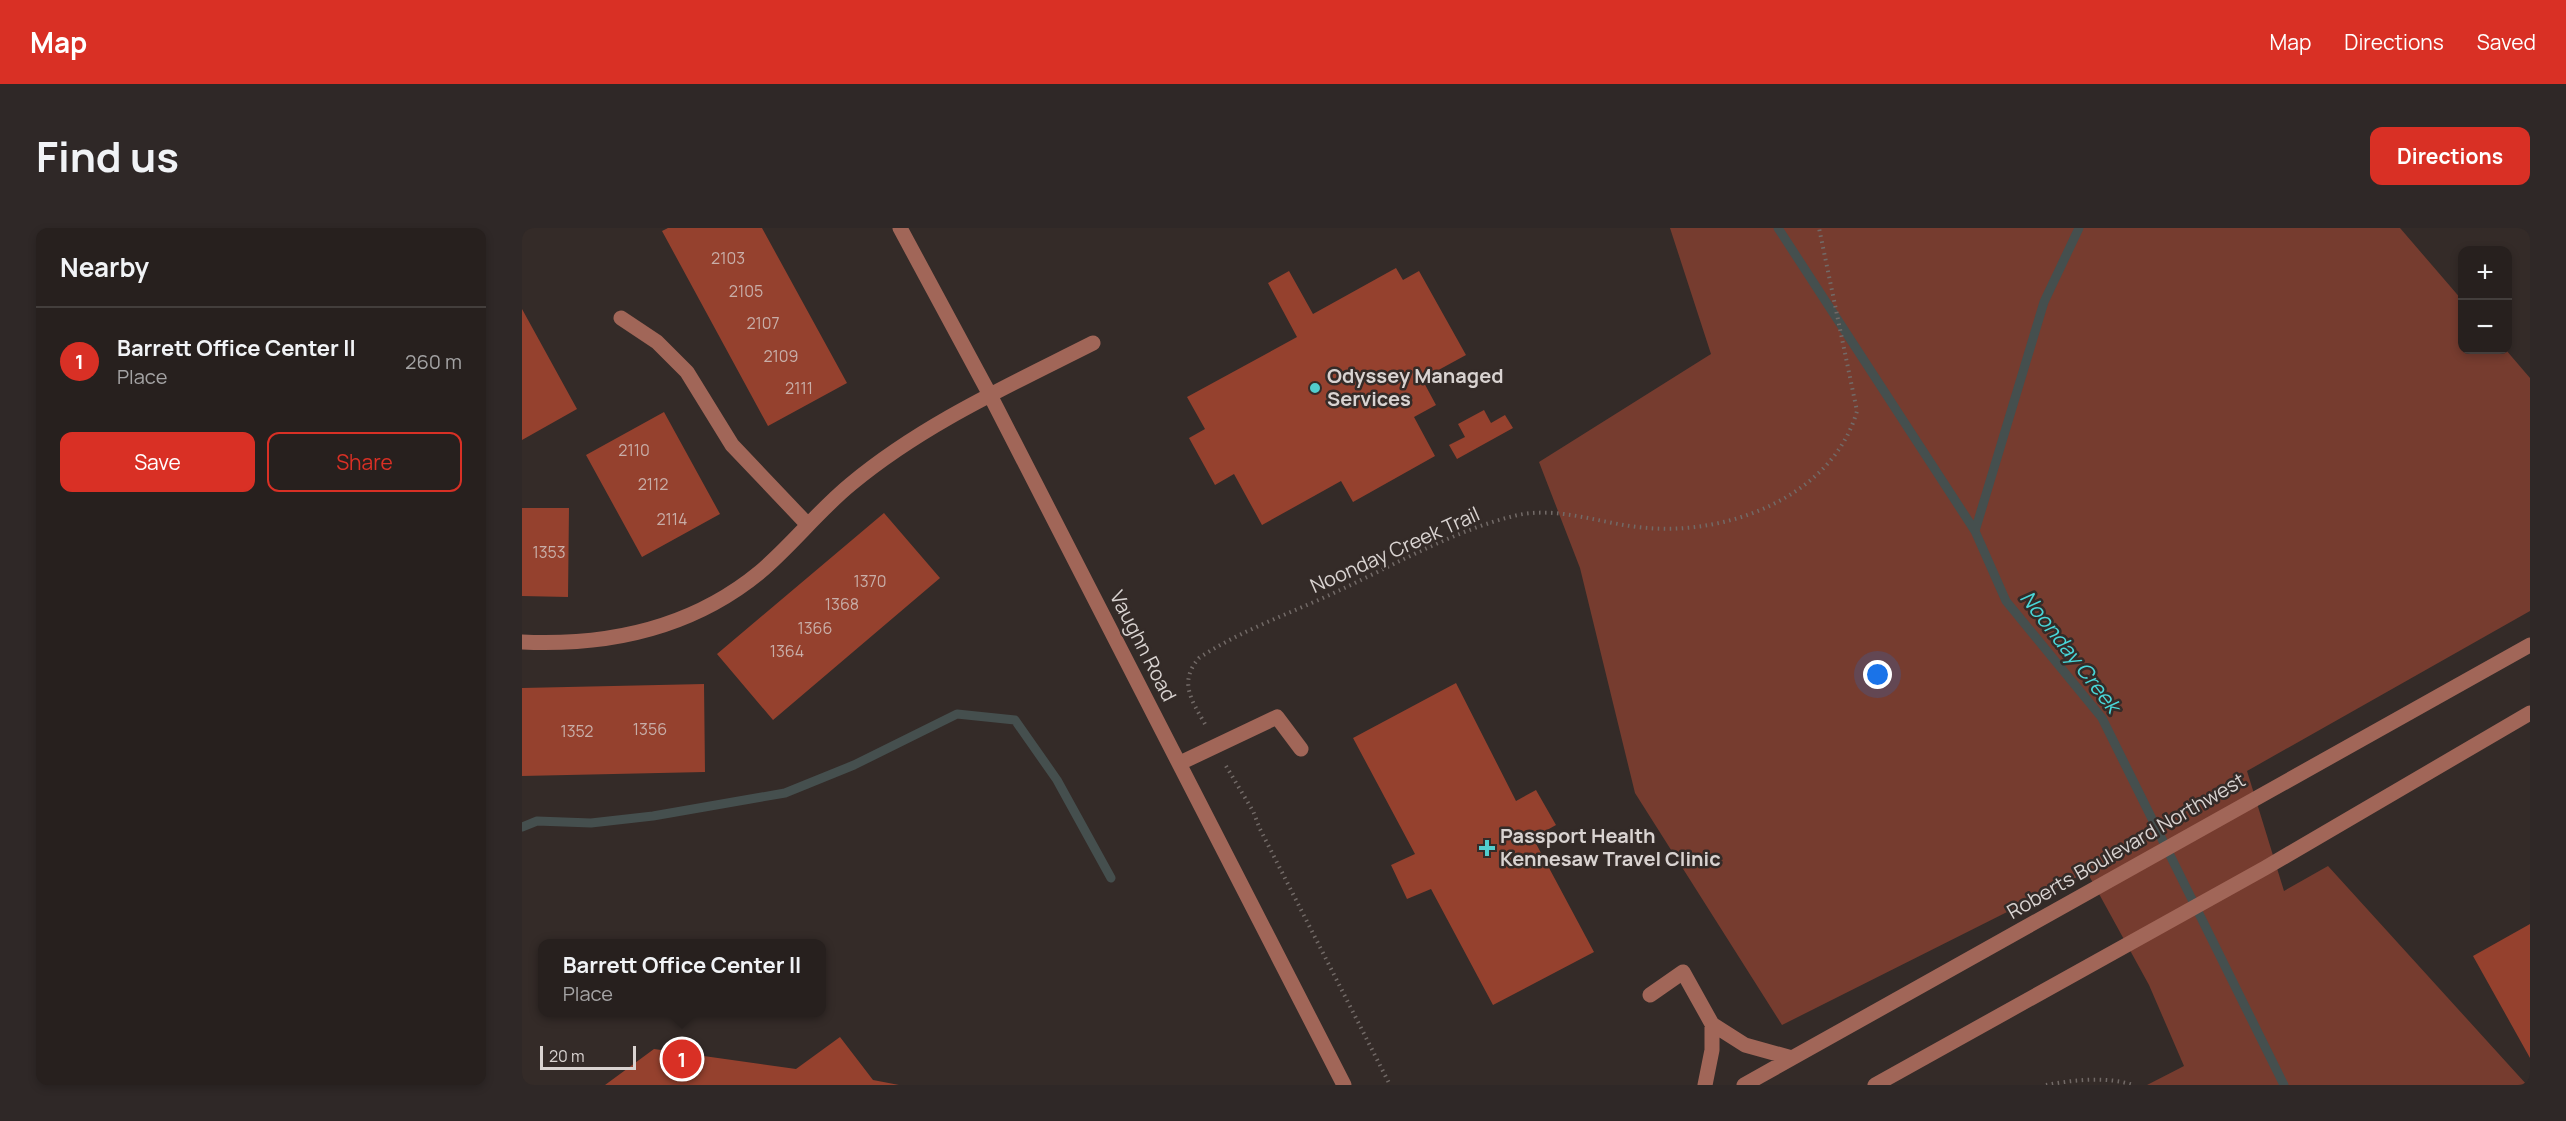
<!DOCTYPE html>
<html lang="en">
<head>
<meta charset="utf-8">
<style>
	:root { --surface:#27201e; --page:#2f2827; --text:#f1f3f6; --muted:#a4a3a4; --line:#433e3c; --accent:#d93025 }
	body { margin:0; font-family:Manrope,sans-serif; background:var(--page); color:var(--text) }
	.controls { position:absolute; right:18px; top:18px; display:grid; overflow:hidden; border-radius:12px; box-shadow:0 3px 9px #0003 }
	.controls button { width:54px; height:54px; display:grid; place-items:center; padding:0; border:0; border-bottom:2px solid var(--line); background:var(--surface); color:var(--text); font:30px sans-serif }
	.scale { position:absolute; left:18px; bottom:15px; width:96px; box-sizing:border-box; padding-left:6px; border:3px solid #d9d3d1; border-top:0; font-size:16px; line-height:21px; white-space:nowrap; color:#d9d3d1; -webkit-text-stroke:4px #342b28; paint-order:stroke }
	.you { position:absolute; left:1356px; top:447px; width:21px; height:21px; margin:-15px; border:4px solid #fff; border-radius:50%; background:#1a73e8; box-shadow:0 0 0 9px #1a73e833 }
	.badge { display:grid; place-items:center; width:39px; height:39px; border-radius:50%; background:var(--accent); color:#fff; font-size:20px; font-weight:700 }
	.pin { position:absolute; translate:-50% -50%; border:3px solid #fff; box-shadow:0 2px 6px #0006 }
	.popup { position:absolute; left:16px; top:711px; width:288px; height:78px; box-sizing:border-box; display:grid; place-content:center; border-radius:12px; background:var(--surface); filter:drop-shadow(0 2px 4px #0005); font-size:20px; white-space:nowrap; color:var(--muted) }
	.popup b { font-size:22px; color:var(--text) }
	.popup::after { content:''; position:absolute; left:50%; top:100%; margin-left:-12px; border:12px solid transparent; border-top-color:var(--surface) }
	.list { margin:0; padding:0; list-style:none }
	h2 { display:flex; justify-content:space-between; align-items:center; height:78px; margin:0; padding:0 24px; font-size:26px }
	h2 small { font-size:20px; font-weight:400; color:var(--muted) }
	.list li { display:grid; grid-template-columns:39px 1fr auto; gap:18px; align-items:center; box-sizing:border-box; height:108px; padding:0 24px; border-top:2px solid var(--line) }
	.list b { display:block; font-size:22px; white-space:nowrap }
	.list p { margin:0; font-size:20px; white-space:nowrap; color:var(--muted) }
	.list em { font-size:20px; font-style:normal; color:var(--muted) }
	.actions { display:flex; gap:12px; padding:18px 24px }
	.actions a { flex:1; padding:14px 0; border:2px solid var(--accent); border-radius:12px; text-align:center; font-size:21px; color:var(--accent) }
	.actions .main { background:var(--accent); color:#fff }
	.map { position:relative; flex:none; width:2008px; height:857px; overflow:hidden; border-radius:12px }
	header { display:flex; align-items:center; gap:36px; box-sizing:border-box; height:84px; padding:0 30px; background:var(--accent); color:#fff }
	header strong { font-size:28px }
	nav { display:flex; gap:33px; margin-inline-start:auto; font-size:21px }
	.intro { display:flex; align-items:center; justify-content:space-between; box-sizing:border-box; height:144px; padding:0 36px }
	h1 { margin:0; font-size:42px }
	.button { padding:15px 27px; border-radius:12px; background:var(--accent); color:#fff; font-size:21px; font-weight:700 }
	main { display:flex; gap:36px; padding:0 36px }
	aside { flex:1; background:var(--surface); border-radius:12px; box-shadow:0 3px 9px #0003 }
	.map>svg:first-child { display:block }
	.green { fill:#763c2f }
	.lines { fill:none; stroke-linecap:round; stroke-linejoin:round }
	.stream { stroke:#454f4e; stroke-width:9 }
	.building { fill:#95412e }
	.path { stroke:#726a67; stroke-width:4; stroke-dasharray:1.5 4.5; stroke-linecap:butt }
	.minor { stroke:#a16658; stroke-width:15 }
	.poi-dot { fill:#52cdce; stroke:#342b28; stroke-width:2 }
	.labels { text-anchor:middle; stroke-width:5; stroke-linejoin:round; paint-order:stroke }
	.number-label { font-size:16px; fill:#c8aea8 }
	.poi-label { font-size:20px; font-weight:bold; fill:#d9d3d1; stroke:#342b28; text-anchor:start }
	.street-label { font-size:20px; fill:#d9d3d1; stroke:#342b28 }
	.water-label { font-size:21px; font-style:italic; fill:#49d6d8; stroke:#342b28 }
</style>
</head>
<body>
<header>
<strong>Map</strong>
<nav><a>Map</a><a>Directions</a><a>Saved</a></nav>
</header>
<div class="intro"><h1>Find us</h1><a class="button">Directions</a></div>
<main>
<aside>
<h2>Nearby<small></small></h2>
<ul class="list">
<li><span class="badge">1</span><div><b>Barrett Office Center II</b><p>Place</p></div><em>260 m</em></li>
</ul>
<div class="actions"><a class="main">Save</a><a>Share</a></div>
</aside>
<div class="map">
<svg width="2008" height="857" viewBox="0 0 2008 857">
	<rect width="100%" height="100%" fill="#342b28"/>
	<path class="green" d="M1148,0H1878L1940,72V122H1984L2008,150V383L1725,543L1762,663L1806,638L2005,857H1625L1662,838L1627,757L1565,644L1260,797L1113,565L1058,340L1017,234L1189,126Z"/>
	<g class="lines">
		<path class="stream" d="M1256,0L1453,303L1484,373L1580,490L1762,857
			M1453,303L1522,74L1557,0
			M0,599L15,593L69,595L131,588L263,565L332,537L435,486L493,492L535,552L589,650"/>
	</g>
	<path class="building" d="M146,0H240L325,155L246,198L140,3Z
		M874,40L881,52L897,43L944,127L900,151L914,177L892,189L913,228L831,274L819,253L740,297L712,246L693,257L667,210L683,201L665,169L775,109L746,55L767,43L791,86Z
		M0,81L55,181L0,212Z
		M962,182L969,195L983,187L991,200L935,231L927,217L943,209L936,196Z
		M142,184L198,286L120,329L64,227Z
		M0,280H47L46,369L0,368Z
		M362,285L418,350L251,492L195,426Z
		M934,455L994,573L1014,562L1034,597L1011,610L1072,724L971,777L909,661L885,671L869,637L893,626L831,510Z
		M182,456L183,544L0,548V460Z
		M2008,696V830L1951,728Z
		M318,809L351,852L377,857H83L132,821L274,841Z"/>
	<g class="lines">
		<path class="path" d="M683,496C670,473 656,454 677,430C719,402 770,385 816,363C872,337 935,301 996,287C1039,278 1082,297 1126,300C1206,307 1311,268 1335,183L1297,0
			M704,538L731,583L738,601L868,857
			M1524,857C1551,852 1585,848 1611,857"/>
		<path class="minor" d="M378,0L468,167L822,857
			M99,90L135,114L165,144L210,217L286,297
			M0,414C86,418 170,400 238,344C270,317 296,283 329,256C401,196 488,157 571,115
			M658,535L755,489L779,521
			M1128,767L1161,744L1190,796L1223,817L1270,830
			M1183,857L1190,822V796
			M1222,857L2008,417
			M1353,857L1743,640L2008,485"/>
	</g>
	<g class="poi-dot">
		<circle cx="793" cy="160" r="6"/>
		<path d="M962 611h6v6h6v6h-6v6h-6v-6h-6v-6h6z"/>
	</g>
	<g class="labels">
		<g class="number-label">
			<text x="206" y="36">2103</text>
			<text x="224" y="69">2105</text>
			<text x="241" y="101">2107</text>
			<text x="259" y="134">2109</text>
			<text x="277" y="166">2111</text>
			<text x="112" y="228">2110</text>
			<text x="131" y="262">2112</text>
			<text x="150" y="297">2114</text>
			<text x="27" y="330">1353</text>
			<text x="348" y="359">1370</text>
			<text x="320" y="382">1368</text>
			<text x="293" y="406">1366</text>
			<text x="265" y="429">1364</text>
			<text x="128" y="507">1356</text>
			<text x="55" y="509">1352</text>
		</g>
		<g class="poi-label">
			<text x="805" y="155">Odyssey Managed<tspan x="805" dy="23">Services</tspan></text>
			<text x="978" y="615">Passport Health<tspan x="978" dy="23">Kennesaw Travel Clinic</tspan></text>
		</g>
		<g class="street-label">
			<text transform="translate(873 322) rotate(-24)" y="7">Noonday Creek Trail</text>
			<text transform="translate(621 418) rotate(63)" y="7">Vaughn Road</text>
			<text transform="translate(1604 618) rotate(-30)" y="7">Roberts Boulevard Northwest</text>
		</g>
		<g class="water-label">
			<text transform="translate(1548 424) rotate(52)" y="7">Noonday Creek</text>
		</g>
	</g>
</svg>
<div class="controls">
<button>+</button>
<button>−</button>
</div>
<div class="scale">20 m</div>
<div class="you"></div>
<div class="pin badge" style="left:160px;top:831px">1</div>
<div class="popup"><b>Barrett Office Center II</b>Place</div>
</div>
</main>
</body>
</html>
